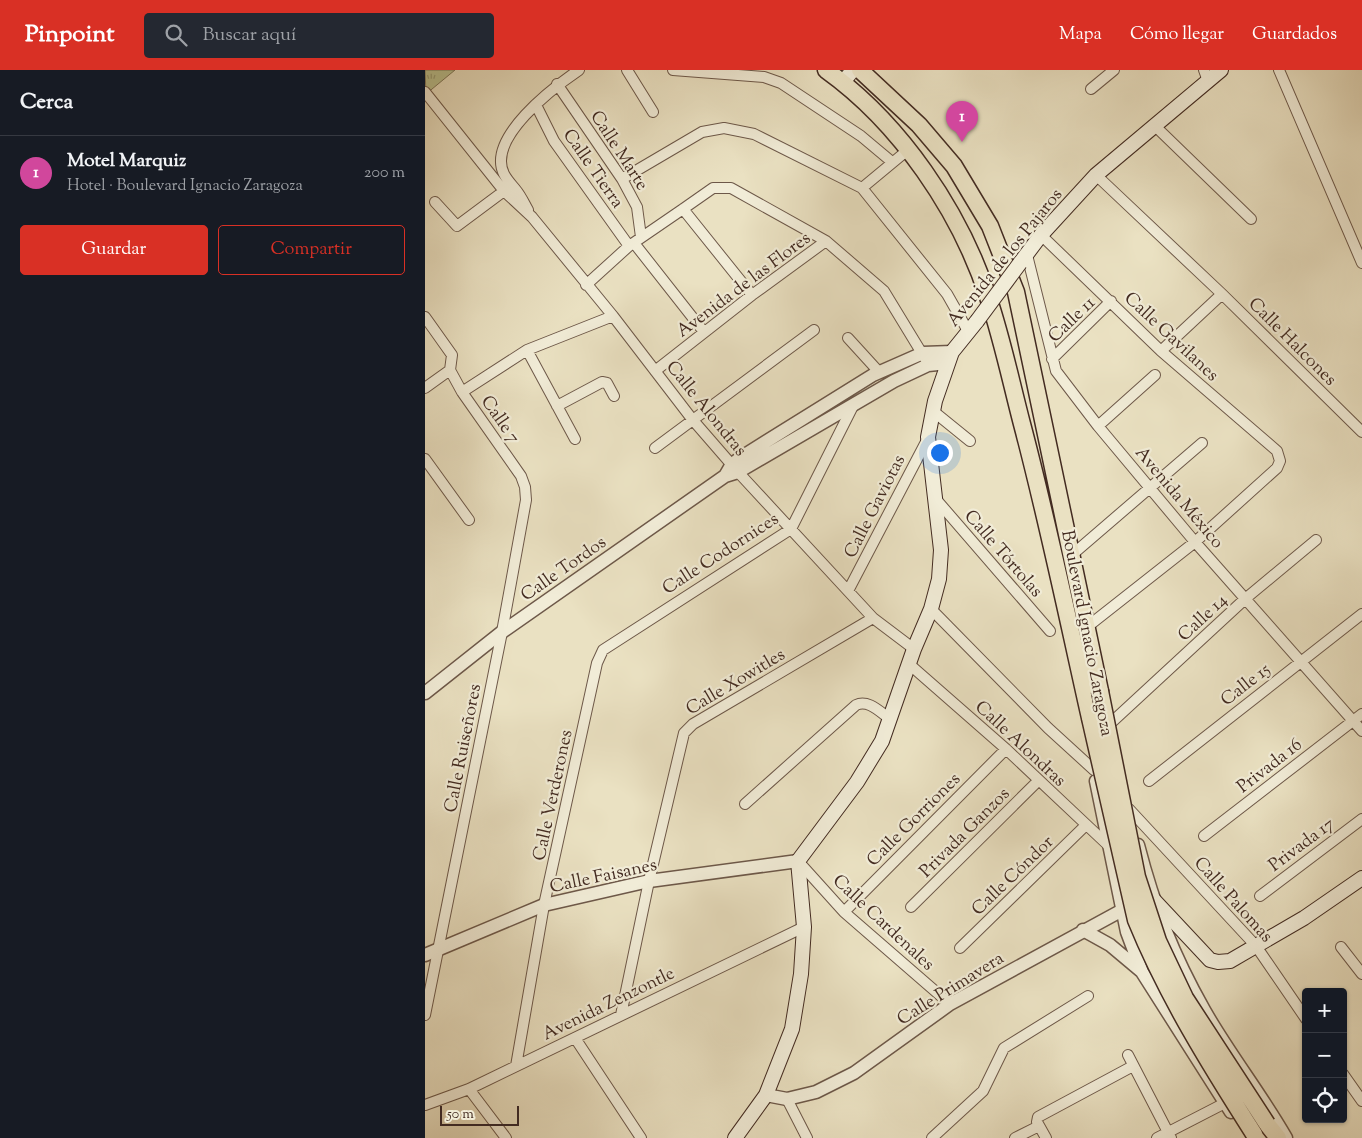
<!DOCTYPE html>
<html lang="es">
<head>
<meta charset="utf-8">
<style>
	:root { --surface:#171b24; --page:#242831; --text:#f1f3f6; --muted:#9ea1a6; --line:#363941; --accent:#d93025 }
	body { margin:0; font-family:"Sorts Mill Goudy",serif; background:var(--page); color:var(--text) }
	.controls { position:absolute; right:15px; bottom:15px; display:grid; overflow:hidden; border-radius:5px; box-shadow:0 1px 4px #0004 }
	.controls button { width:45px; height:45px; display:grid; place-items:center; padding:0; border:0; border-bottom:1px solid var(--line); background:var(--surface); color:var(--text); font:25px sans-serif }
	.scale { position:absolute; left:15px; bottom:12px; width:79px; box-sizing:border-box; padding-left:5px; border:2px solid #432b21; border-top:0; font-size:14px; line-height:18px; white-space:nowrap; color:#432b21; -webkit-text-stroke:4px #f1ecd7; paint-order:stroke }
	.you { position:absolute; left:514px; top:382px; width:18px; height:18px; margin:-12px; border:4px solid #fff; border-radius:50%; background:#1a73e8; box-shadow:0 0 0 8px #1a73e833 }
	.badge { display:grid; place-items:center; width:32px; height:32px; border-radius:50%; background:var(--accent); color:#fff; font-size:16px; font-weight:700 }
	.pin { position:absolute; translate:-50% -41px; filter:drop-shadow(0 1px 2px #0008) }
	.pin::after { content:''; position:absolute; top:26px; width:18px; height:15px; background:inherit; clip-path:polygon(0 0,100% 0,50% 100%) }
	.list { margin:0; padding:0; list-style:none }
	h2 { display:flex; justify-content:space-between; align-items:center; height:65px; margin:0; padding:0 20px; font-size:21px }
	h2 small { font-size:16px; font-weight:400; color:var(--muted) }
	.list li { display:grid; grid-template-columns:32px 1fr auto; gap:15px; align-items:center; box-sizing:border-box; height:75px; padding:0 20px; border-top:1px solid var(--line) }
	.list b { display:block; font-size:19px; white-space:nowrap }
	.list p { margin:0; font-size:16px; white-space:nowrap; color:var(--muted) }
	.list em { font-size:16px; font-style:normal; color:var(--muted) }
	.actions { display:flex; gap:10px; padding:15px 20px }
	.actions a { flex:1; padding:11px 0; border:1px solid var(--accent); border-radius:5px; text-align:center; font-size:18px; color:var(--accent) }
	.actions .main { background:var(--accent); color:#fff }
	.icon { flex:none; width:28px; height:28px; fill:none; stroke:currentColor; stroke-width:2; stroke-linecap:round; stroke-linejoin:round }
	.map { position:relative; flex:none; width:937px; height:1068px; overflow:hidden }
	header { display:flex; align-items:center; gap:30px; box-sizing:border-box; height:70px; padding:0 25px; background:var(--accent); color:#fff }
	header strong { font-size:24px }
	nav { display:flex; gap:28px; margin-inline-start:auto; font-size:18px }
	.search { width:350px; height:45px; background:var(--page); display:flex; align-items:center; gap:12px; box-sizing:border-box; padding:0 18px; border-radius:5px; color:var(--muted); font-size:19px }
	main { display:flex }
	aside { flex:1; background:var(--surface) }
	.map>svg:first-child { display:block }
	.park { fill:url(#park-tufts); stroke:#7e7659 }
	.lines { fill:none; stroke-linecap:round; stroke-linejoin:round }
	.minor-casing { stroke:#6d5849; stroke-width:12 }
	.tertiary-casing { stroke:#6d5849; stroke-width:15 }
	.secondary-casing { stroke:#432b21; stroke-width:16 }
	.primary-casing { stroke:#432b21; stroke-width:19 }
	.minor { stroke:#f1ecd7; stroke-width:10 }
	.tertiary { stroke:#f1ecd7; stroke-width:12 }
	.secondary { stroke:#f1ecd7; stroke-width:14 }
	.primary { stroke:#eae1c2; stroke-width:16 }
	.secondary-bridge-casing { stroke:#432b21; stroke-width:16; stroke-linecap:butt }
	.primary-bridge-casing { stroke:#432b21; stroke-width:19; stroke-linecap:butt }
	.secondary-bridge { stroke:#f1ecd7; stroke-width:14 }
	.primary-bridge { stroke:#eae1c2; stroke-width:16 }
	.labels { text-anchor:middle; stroke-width:4.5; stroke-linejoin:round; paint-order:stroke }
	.street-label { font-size:18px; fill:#432b21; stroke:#f1ecd7 }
</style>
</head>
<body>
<header>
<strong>Pinpoint</strong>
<div class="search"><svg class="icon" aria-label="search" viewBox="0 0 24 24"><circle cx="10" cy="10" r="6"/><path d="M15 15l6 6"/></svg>Buscar aquí</div>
<nav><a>Mapa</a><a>Cómo llegar</a><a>Guardados</a></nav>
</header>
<main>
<aside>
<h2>Cerca<small></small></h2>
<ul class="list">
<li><span class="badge" style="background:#d1479c">1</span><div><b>Motel Marquiz</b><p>Hotel · Boulevard Ignacio Zaragoza</p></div><em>200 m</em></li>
</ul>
<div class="actions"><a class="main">Guardar</a><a>Compartir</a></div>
</aside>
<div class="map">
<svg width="937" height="1068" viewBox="0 0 937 1068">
	<defs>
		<pattern id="park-tufts" width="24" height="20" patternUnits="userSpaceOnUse" patternTransform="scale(1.25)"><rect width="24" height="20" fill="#bac291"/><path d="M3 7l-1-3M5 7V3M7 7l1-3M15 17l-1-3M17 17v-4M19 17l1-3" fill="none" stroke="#999e76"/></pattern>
	</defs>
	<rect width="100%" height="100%" fill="#eae1c2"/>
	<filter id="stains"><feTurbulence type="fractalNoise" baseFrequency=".004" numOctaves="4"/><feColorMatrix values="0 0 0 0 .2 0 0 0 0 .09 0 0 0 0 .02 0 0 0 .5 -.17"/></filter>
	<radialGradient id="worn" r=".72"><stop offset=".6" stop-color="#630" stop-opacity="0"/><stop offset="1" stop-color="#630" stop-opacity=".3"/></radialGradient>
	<path class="park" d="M0,0H30L1,24Z"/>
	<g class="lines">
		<defs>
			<path id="minor" d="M202,0L228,42
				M248,0L339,7L356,13L436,66L467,92
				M779,0L783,11
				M854,0L937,193
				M132,14L197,109L212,137L216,167
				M666,19L689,0
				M0,22L79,121L107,147L188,246L267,349L313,402L448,548L489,579
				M111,35L129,71L204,176
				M730,56L826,149
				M671,105L797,224L937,362
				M197,109L277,62L299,58L329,64L437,118L522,224L543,261
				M437,118L484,79
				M10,132L32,156L79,121
				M258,139L327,225
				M103,140C99,133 96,126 91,120C87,115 82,110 79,104C61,68 129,17 154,0
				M616,165L736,281L852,381L855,391L852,398L770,472L662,557
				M209,173L279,262
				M602,185L631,301L673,356L770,472L937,661
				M161,215L204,176L258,139L288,118H306L401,171L459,221L501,290
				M0,247L27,285L25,300
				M423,268L454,302
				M102,280L150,369
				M736,281L797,224
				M627,289L686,231
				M230,301L327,225L401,171
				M0,318L25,300
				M37,322L102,280L188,246
				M132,336L177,312L182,313L189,326
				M508,341L545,371
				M673,356L730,305
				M230,378L389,260
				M0,389L44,450
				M509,427L625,561
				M648,484L777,373
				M423,521L503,368
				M506,539L623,658L669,700
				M484,594L581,679L685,777
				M688,651L820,529L891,470
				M724,711L937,544
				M320,734L431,635C443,629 455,642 465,649
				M704,739L831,876L881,949
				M779,766L937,644
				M373,791L419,842L525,934
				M835,826L937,749
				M486,837L614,710
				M419,842L581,679
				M916,877L937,904
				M535,878L661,755
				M0,945L77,562L101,430L100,417L96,406L37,322L25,300
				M196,945L224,811L259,663L268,654L448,548
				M150,968L216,1068
				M703,985L746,1068
				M91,996L119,835L172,593L178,580L366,459L429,334
				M918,1004L937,1031
				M44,1019L81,1068
				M362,1029L382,1068
				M0,1035L44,1019L379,857
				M507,1068L558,1021L579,978L663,926
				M590,1068L614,1056
				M621,1068L612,1052L613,1047L708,996
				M732,1068L800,1033"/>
			<path id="tertiary" d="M300,406L307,394L318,386L448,305L498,283L527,282
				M0,623L77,562L300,406L313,402L469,311L503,295L523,293
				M671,711L702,862L717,902L806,1042
				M713,775C729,837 748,885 779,940C804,984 836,1024 861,1068
				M658,860L685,875L716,901
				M0,885L119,835L224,811L373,791
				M341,1025L362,1029L391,1022L429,1003L525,934L703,837"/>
			<path id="secondary" d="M418,12L428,0
				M595,193L616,165L671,105L796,0
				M726,827L785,890L793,892L805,891L879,848L937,808
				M310,1068L341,1025L367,959L376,904L379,857L373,791L432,712L457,671L489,579L506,539L514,509L516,480L503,367L510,331L527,282L552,251"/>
			<path id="primary" d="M401,0C475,53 535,141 563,227C577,268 586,312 597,354C623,452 643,550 665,648
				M435,0L494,55L529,96L565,156L591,222L675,621
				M842,1054L853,1068"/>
		</defs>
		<use href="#minor" class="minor-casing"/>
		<use href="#tertiary" class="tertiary-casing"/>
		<use href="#secondary" class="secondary-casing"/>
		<use href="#primary" class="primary-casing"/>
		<use href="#minor" class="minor"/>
		<use href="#tertiary" class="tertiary"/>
		<use href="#secondary" class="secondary"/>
		<use href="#primary" class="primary"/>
		<defs>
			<path id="secondary-bridge" d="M552,251L595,193"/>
			<path id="primary-bridge" d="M675,621L712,807L733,871L760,928L842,1054
				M665,648L711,850C742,926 785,995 829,1064"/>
		</defs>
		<use href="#secondary-bridge" class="secondary-bridge-casing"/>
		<use href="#primary-bridge" class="primary-bridge-casing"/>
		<use href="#secondary-bridge" class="secondary-bridge"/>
		<use href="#primary-bridge" class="primary-bridge"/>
	</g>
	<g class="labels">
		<g class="street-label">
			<text transform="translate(195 80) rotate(57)" y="6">Calle Marte</text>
			<text transform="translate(169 98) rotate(55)" y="6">Calle Tierra</text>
			<text transform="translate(579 187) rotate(-51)" y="6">Avenida de los Pajaros</text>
			<text transform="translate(318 214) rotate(-37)" y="6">Avenida de las Flores</text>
			<text transform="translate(646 249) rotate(-44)" y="6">Calle 11</text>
			<text transform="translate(747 266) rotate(43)" y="6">Calle Gavilanes</text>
			<text transform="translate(868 271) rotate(45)" y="6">Calle Halcones</text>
			<text transform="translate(282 338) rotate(51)" y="6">Calle Alondras</text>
			<text transform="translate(76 349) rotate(55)" y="6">Calle 7</text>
			<text transform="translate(755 427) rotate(50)" y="6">Avenida México</text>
			<text transform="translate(449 436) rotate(-63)" y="6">Calle Gaviotas</text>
			<text transform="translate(295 483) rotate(-33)" y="6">Calle Codornices</text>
			<text transform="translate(579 483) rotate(49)" y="6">Calle Tórtolas</text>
			<text transform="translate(138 498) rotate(-35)" y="6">Calle Tordos</text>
			<text transform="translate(777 547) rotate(-43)" y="6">Calle 14</text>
			<text transform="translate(663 563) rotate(79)" y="6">Boulevard Ignacio Zaragoza</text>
			<text transform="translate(310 611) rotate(-31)" y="6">Calle Xowitles</text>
			<text transform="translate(820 614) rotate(-38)" y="6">Calle 15</text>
			<text transform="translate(596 673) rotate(43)" y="6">Calle Alondras</text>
			<text transform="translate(37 678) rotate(-79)" y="6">Calle Ruiseñores</text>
			<text transform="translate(844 695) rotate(-38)" y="6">Privada 16</text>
			<text transform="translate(127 725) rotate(-78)" y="6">Calle Verderones</text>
			<text transform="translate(488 749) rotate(-45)" y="6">Calle Gorriones</text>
			<text transform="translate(539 762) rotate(-45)" y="6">Privada Ganzos</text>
			<text transform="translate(876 774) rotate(-37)" y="6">Privada 17</text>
			<text transform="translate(178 805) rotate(-12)" y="6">Calle Faisanes</text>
			<text transform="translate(587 805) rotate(-44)" y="6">Calle Cóndor</text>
			<text transform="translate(809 829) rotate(48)" y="6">Calle Palomas</text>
			<text transform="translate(459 852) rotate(43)" y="6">Calle Cardenales</text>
			<text transform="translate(525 918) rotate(-32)" y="6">Calle Primavera</text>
			<text transform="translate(183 933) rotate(-26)" y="6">Avenida Zenzontle</text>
		</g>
	</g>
	<rect width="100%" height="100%" filter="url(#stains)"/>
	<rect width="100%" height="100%" fill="url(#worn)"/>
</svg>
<div class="controls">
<button>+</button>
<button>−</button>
<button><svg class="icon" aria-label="locate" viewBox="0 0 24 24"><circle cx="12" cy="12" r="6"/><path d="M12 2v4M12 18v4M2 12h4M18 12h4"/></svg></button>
</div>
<div class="scale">50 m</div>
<div class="you"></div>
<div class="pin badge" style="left:537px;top:72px;background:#d1479c">1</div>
</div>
</main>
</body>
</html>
